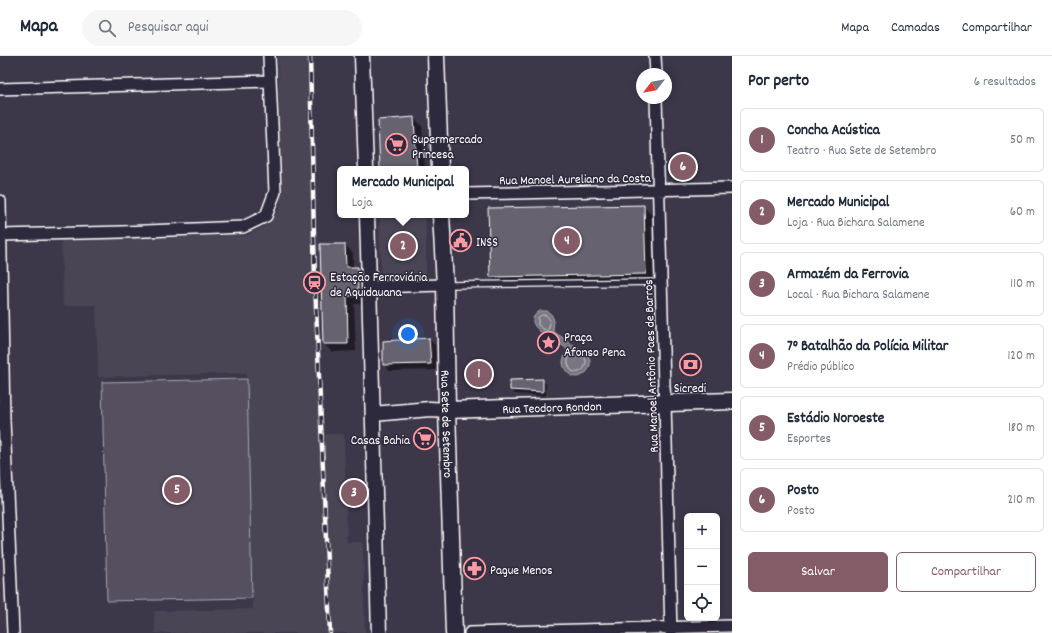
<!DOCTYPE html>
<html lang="pt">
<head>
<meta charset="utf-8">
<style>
	:root { --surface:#fff; --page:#f6f6f7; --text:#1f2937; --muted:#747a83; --line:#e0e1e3; --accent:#845c67 }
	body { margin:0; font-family:Dekko,sans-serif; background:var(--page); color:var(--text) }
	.controls { position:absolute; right:12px; bottom:12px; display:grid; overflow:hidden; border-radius:6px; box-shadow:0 2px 10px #0003 }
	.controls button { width:36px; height:36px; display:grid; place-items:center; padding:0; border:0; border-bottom:1px solid var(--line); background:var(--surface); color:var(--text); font:20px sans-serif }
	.compass { position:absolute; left:636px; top:12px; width:36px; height:36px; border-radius:50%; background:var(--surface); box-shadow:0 2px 10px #0003; rotate:239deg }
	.you { position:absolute; left:408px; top:278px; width:14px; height:14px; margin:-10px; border:3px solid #fff; border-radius:50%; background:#1a73e8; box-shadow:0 0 0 6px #1a73e833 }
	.badge { display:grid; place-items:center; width:26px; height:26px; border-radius:50%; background:var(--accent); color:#fff; font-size:13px; font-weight:700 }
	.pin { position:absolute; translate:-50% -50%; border:2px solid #fff; box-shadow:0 1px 4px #0006 }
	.popup { position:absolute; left:337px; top:110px; width:132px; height:52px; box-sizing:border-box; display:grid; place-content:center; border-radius:6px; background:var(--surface); filter:drop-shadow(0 1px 3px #0005); font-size:13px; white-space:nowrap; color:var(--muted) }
	.popup b { font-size:15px; color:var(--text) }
	.popup::after { content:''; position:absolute; left:50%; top:100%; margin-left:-8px; border:8px solid transparent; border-top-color:var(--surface) }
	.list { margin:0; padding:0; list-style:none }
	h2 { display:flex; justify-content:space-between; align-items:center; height:52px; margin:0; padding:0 16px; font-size:17px }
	h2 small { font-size:13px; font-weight:400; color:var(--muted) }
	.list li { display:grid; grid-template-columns:26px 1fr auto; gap:12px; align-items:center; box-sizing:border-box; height:64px; margin:0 8px 8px; padding:0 8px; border:1px solid var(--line); border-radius:6px }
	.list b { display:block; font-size:15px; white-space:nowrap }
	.list p { margin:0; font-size:13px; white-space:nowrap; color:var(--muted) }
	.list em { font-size:13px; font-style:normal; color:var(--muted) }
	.actions { display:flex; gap:8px; padding:12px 16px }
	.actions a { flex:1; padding:9px 0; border:1px solid var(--accent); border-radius:6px; text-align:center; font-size:14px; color:var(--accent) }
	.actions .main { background:var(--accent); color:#fff }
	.icon { flex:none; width:22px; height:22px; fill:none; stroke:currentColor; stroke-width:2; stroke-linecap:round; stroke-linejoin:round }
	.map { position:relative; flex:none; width:732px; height:577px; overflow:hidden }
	header { display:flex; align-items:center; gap:24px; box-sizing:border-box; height:56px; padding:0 20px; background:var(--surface); border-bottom:1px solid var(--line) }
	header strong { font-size:19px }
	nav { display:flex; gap:22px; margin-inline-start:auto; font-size:14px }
	.search { width:280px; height:36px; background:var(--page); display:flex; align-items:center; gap:10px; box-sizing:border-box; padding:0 14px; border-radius:22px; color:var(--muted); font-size:15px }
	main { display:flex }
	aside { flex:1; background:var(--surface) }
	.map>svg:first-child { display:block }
	.built { fill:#494455 }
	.green { fill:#555060; stroke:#aaa8b0 }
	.water { fill:#797682; stroke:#afadb4 }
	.shadow { fill:#0007 }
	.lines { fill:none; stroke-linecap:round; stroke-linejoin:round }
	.shore { stroke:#c9c8cd; stroke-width:1 }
	.building { fill:#666270; stroke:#fff }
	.service-casing { stroke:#fff; stroke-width:8 }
	.minor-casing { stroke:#fff; stroke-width:14 }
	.tertiary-casing { stroke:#fff; stroke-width:17 }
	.secondary-casing { stroke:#fff; stroke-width:19 }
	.service { stroke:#2f2a3d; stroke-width:5.5 }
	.minor { stroke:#2f2a3d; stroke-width:11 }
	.tertiary { stroke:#2f2a3d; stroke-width:14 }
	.secondary { stroke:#2f2a3d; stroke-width:16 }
	.rail-casing { stroke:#fff; stroke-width:4.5 }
	.rail { stroke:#2f2a3d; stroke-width:3; stroke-dasharray:9; stroke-linecap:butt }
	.labels { text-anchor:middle; stroke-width:3; stroke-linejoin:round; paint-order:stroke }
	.poi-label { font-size:13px; fill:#fff; stroke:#2f2a3d; text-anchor:start }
	.street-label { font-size:13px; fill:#fff; stroke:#2f2a3d }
</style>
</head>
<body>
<header>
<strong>Mapa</strong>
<div class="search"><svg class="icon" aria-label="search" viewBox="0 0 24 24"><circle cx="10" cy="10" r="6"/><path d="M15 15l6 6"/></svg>Pesquisar aqui</div>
<nav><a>Mapa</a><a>Camadas</a><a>Compartilhar</a></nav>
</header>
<main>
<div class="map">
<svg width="732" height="577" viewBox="0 0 732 577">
	<rect width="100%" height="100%" fill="#3c3749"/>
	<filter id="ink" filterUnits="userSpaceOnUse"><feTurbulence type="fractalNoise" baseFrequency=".025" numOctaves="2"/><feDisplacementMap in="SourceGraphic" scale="8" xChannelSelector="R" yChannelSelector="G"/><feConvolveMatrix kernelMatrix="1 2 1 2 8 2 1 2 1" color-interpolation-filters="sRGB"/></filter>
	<g filter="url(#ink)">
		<path class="built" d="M278,0H313L321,378H344L347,486H363L365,577H155L154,555L253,553L246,317L98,321L96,249L63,250L61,184L247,179L270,167L281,149Z
			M379,159H426V223L381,224Z"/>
		<path class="green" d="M247,323L252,542L107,545L102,326Z"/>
		<path class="water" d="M540,255H547C555,260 554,265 553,274L554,276L586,297C599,311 578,330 567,316C565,313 563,310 563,307C563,303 565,299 567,295L566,292C557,285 517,269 540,255Z"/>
		<path class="shadow" d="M414,62L422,70L425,113H381Z
			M643,150L651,158L653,225L499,229L491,221Z
			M321,189H345L353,197V212H357L365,220L366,247L354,248L356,295L332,296L324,288Z
			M429,283L435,289L436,314L390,315L384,309Z
			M542,324L546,328V340L515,338L511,334Z"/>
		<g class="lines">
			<path class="shore" d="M542,259H546C551,263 551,270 547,275L542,272L538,269V262Z
				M572,293L583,300L586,304C586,313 580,319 572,315C565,307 568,301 572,293Z"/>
		</g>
		<path class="building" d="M414,61L417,113H380L378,64Z
			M644,149L646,218L490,221L488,152Z
			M320,188H345L346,211H358V240H347L348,288H323Z
			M429,282L431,308L383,309V285Z
			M543,323V336L510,334V324Z"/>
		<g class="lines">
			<defs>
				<path id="service" d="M447,229L661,226"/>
				<path id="minor" d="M655,0L656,18
					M0,33L270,25
					M656,42L664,330L665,347L671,577
					M466,138L732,132
					M0,145L4,364L13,577
					M1,179L122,176L243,171L266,160L275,136L269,0
					M369,231L445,229
					M470,577L732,570"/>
				<path id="tertiary" d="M362,0L366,113
					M367,159L379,577
					M373,358L430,353L447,354"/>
				<g id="secondary">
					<path d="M436,0L440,113"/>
					<path id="s1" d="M441,159L445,229L447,354L454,577"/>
					<path id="s2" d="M447,354L732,345"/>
				</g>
			</defs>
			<use href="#service" class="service-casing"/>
			<use href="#minor" class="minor-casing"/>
			<use href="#tertiary" class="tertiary-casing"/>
			<use href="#secondary" class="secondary-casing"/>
			<use href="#service" class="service"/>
			<use href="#minor" class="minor"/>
			<use href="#tertiary" class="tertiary"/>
			<use href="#secondary" class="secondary"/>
			<defs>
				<path id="rail" d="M310,0L315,227L330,577"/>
			</defs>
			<use href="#rail" class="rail-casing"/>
			<use href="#rail" class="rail"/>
		</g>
	</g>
	<defs>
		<symbol id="supermarket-ring" viewBox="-11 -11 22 22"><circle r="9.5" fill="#2f2a3d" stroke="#ff9aa2" stroke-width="1.5"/><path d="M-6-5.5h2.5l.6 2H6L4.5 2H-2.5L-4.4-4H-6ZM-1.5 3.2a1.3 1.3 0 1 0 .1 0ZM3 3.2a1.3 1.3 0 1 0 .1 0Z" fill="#ff9aa2"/></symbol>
		<symbol id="civic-ring" viewBox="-11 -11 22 22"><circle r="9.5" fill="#2f2a3d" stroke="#ff9aa2" stroke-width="1.5"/><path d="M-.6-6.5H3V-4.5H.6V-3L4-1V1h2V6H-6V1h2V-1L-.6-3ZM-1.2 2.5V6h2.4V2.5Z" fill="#ff9aa2"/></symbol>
		<symbol id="station-ring" viewBox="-11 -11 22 22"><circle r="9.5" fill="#2f2a3d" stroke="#ff9aa2" stroke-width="1.5"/><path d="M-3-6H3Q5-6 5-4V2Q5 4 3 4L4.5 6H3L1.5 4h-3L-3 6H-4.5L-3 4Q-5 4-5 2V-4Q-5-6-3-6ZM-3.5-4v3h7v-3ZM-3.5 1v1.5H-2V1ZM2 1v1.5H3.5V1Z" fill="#ff9aa2"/></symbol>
		<symbol id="sight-ring" viewBox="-11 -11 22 22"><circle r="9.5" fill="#2f2a3d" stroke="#ff9aa2" stroke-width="1.5"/><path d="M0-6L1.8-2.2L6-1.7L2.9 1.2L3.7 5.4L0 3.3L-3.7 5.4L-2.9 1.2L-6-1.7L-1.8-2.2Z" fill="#ff9aa2"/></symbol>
		<symbol id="bank-ring" viewBox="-11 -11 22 22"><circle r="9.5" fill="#2f2a3d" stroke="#ff9aa2" stroke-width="1.5"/><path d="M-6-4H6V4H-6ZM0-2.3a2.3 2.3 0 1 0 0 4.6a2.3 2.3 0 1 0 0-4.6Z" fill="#ff9aa2"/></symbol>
		<symbol id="pharmacy-ring" viewBox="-11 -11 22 22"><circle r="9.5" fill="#2f2a3d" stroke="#ff9aa2" stroke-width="1.5"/><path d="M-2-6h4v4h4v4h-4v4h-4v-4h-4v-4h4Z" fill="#ff9aa2"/></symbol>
	</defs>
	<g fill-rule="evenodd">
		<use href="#supermarket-ring" x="384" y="76" width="25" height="25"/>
		<use href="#civic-ring" x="448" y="172" width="25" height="25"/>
		<use href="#station-ring" x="302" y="214" width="25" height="25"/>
		<use href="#sight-ring" x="536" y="274" width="25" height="25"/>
		<use href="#bank-ring" x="678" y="296" width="25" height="25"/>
		<use href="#supermarket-ring" x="412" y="370" width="25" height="25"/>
		<use href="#pharmacy-ring" x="462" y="500" width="25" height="25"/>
	</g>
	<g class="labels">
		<g class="poi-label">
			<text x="412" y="87">Supermercado<tspan x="412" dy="15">Princesa</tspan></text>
			<text x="476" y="190">INSS</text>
			<text x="330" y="225">Estação Ferroviária<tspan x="330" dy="15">de Aquidauana</tspan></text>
			<text x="564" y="285">Praça<tspan x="564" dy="15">Afonso Pena</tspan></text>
			<text x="690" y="336" text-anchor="middle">Sicredi</text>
			<text x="410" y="388" text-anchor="end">Casas Bahia</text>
			<text x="490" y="518">Pague Menos</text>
		</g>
		<g class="street-label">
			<text transform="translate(575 122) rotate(-1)" y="5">Rua Manoel Aureliano da Costa</text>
			<text transform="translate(650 310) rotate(-92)" y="5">Rua Manoel Antônio Paes de Barros</text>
			<text dy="5" stroke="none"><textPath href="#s2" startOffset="105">Rua Teodoro Rondon</textPath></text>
			<text dy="5" stroke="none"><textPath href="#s1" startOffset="209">Rua Sete de Setembro</textPath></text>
		</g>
	</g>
</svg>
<div class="controls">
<button>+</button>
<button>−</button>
<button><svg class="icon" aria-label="locate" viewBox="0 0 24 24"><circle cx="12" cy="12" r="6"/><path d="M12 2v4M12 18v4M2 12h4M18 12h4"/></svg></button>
</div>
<svg class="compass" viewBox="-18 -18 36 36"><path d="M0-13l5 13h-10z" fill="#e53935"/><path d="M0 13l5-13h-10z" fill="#747a83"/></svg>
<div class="you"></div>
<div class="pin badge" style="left:479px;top:318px">1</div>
<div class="pin badge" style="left:403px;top:190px">2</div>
<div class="popup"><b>Mercado Municipal</b>Loja</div>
<div class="pin badge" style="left:354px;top:437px">3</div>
<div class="pin badge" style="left:567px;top:185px">4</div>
<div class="pin badge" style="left:177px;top:434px">5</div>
<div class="pin badge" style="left:683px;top:111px">6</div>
</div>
<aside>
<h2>Por perto<small>6 resultados</small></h2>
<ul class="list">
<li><span class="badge">1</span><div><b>Concha Acústica</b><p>Teatro · Rua Sete de Setembro</p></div><em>50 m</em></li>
<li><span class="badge">2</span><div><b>Mercado Municipal</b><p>Loja · Rua Bichara Salamene</p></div><em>60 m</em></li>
<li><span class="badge">3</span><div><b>Armazém da Ferrovia</b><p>Local · Rua Bichara Salamene</p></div><em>110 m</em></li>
<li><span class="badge">4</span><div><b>7° Batalhão da Polícia Militar</b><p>Prédio público</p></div><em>120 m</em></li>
<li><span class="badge">5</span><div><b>Estádio Noroeste</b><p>Esportes</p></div><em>180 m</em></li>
<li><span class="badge">6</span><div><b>Posto</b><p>Posto</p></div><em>210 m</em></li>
</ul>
<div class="actions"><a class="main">Salvar</a><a>Compartilhar</a></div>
</aside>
</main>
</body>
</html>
